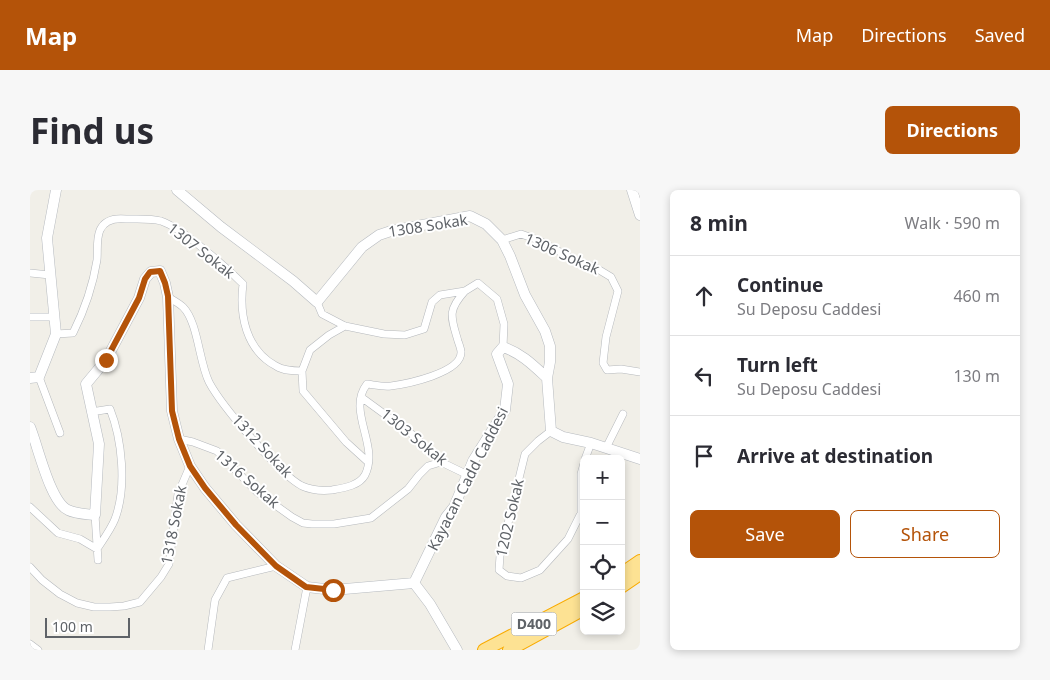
<!DOCTYPE html>
<html lang="en">
<head>
<meta charset="utf-8">
<style>
	:root { --surface:#fff; --page:#f7f7f7; --text:#2b2b33; --muted:#7c7c81; --line:#e1e1e2; --accent:#b45309 }
	body { margin:0; font-family:"Noto Sans",sans-serif; background:var(--page); color:var(--text) }
	.controls { position:absolute; right:15px; bottom:15px; display:grid; overflow:hidden; border-radius:8px; box-shadow:0 2px 8px #0003 }
	.controls button { width:45px; height:45px; display:grid; place-items:center; padding:0; border:0; border-bottom:1px solid var(--line); background:var(--surface); color:var(--text); font:25px sans-serif }
	.scale { position:absolute; left:15px; bottom:12px; width:85px; box-sizing:border-box; padding-left:5px; border:2px solid #5f6368; border-top:0; font-size:14px; line-height:18px; white-space:nowrap; color:#5f6368; -webkit-text-stroke:4px #fff; paint-order:stroke }
	.stop { position:absolute; width:15px; height:15px; margin:-11px; border:4px solid #b45309; border-radius:50%; background:#fff }
	.stop.end { background:#b45309; border-color:#fff; box-shadow:0 1px 5px #0008 }
	.list { margin:0; padding:0; list-style:none }
	h2 { display:flex; justify-content:space-between; align-items:center; height:65px; margin:0; padding:0 20px; font-size:21px }
	h2 small { font-size:16px; font-weight:400; color:var(--muted) }
	.list li { display:grid; grid-template-columns:32px 1fr auto; gap:15px; align-items:center; box-sizing:border-box; height:80px; padding:0 20px; border-top:1px solid var(--line) }
	.list b { display:block; font-size:19px; white-space:nowrap }
	.list p { margin:0; font-size:16px; white-space:nowrap; color:var(--muted) }
	.list em { font-size:16px; font-style:normal; color:var(--muted) }
	.actions { display:flex; gap:10px; padding:15px 20px }
	.actions a { flex:1; padding:11px 0; border:1px solid var(--accent); border-radius:8px; text-align:center; font-size:18px; color:var(--accent) }
	.actions .main { background:var(--accent); color:#fff }
	.icon { flex:none; width:28px; height:28px; fill:none; stroke:currentColor; stroke-width:2; stroke-linecap:round; stroke-linejoin:round }
	.map { position:relative; flex:none; width:610px; height:460px; overflow:hidden; border-radius:8px }
	header { display:flex; align-items:center; gap:30px; box-sizing:border-box; height:70px; padding:0 25px; background:var(--accent); color:#fff }
	header strong { font-size:24px }
	nav { display:flex; gap:28px; margin-inline-start:auto; font-size:18px }
	.intro { display:flex; align-items:center; justify-content:space-between; box-sizing:border-box; height:120px; padding:0 30px }
	h1 { margin:0; font-size:35px }
	.button { padding:12px 22px; border-radius:8px; background:var(--accent); color:#fff; font-size:18px; font-weight:700 }
	main { display:flex; gap:30px; padding:0 30px }
	aside { flex:1; background:var(--surface); border-radius:8px; box-shadow:0 2px 8px #0003 }
	.map>svg:first-child { display:block }
	.lines { fill:none; stroke-linecap:round; stroke-linejoin:round }
	.street-casing { stroke:#b5b8bc; stroke-width:8 }
	.secondary-casing { stroke:#b6babf; stroke-width:11 }
	.highway-casing { stroke:#f9ab00; stroke-width:14 }
	.street { stroke:#fff; stroke-width:7 }
	.secondary { stroke:#fff; stroke-width:10 }
	.highway { stroke:#fde293; stroke-width:12 }
	.route { stroke:#b45309; stroke-width:6 }
	.labels { text-anchor:middle; stroke-width:4; stroke-linejoin:round; paint-order:stroke }
	.shield { fill:#fff; stroke:#8f9295; stroke-width:1 }
	.shield-label { font-size:14px; font-weight:bold; fill:#5f6368 }
	.street-label { font-size:15px; fill:#5f6368; stroke:#fff }
</style>
</head>
<body>
<header>
<strong>Map</strong>
<nav><a>Map</a><a>Directions</a><a>Saved</a></nav>
</header>
<div class="intro"><h1>Find us</h1><a class="button">Directions</a></div>
<main>
<div class="map">
<svg width="610" height="460" viewBox="0 0 610 460">
	<rect width="100%" height="100%" fill="#f1efe8"/>
	<g class="lines">
		<defs>
			<path id="street" d="M472,50L491,44L508,50L543,69L566,78L581,87L588,101L576,147L573,173L577,180L591,179L610,182
				M0,83L20,85
				M138,107C143,110 149,113 153,117C168,132 169,172 179,192C191,215 250,285 272,296C281,300 292,301 302,300C313,298 329,296 335,285C350,255 316,221 337,194C345,195 353,197 361,196C376,194 432,183 431,162C431,159 429,154 428,151C421,127 417,121 435,101
				M287,112L292,124L315,136L354,144L375,145L394,139L402,112L410,105L435,101L448,93L467,109L474,134L473,157
				M0,127H24
				M315,136L299,145L280,160L272,181L273,201L316,252L338,272
				M26,144L43,143C54,121 63,95 67,70C68,60 66,50 70,40C75,29 86,28 96,29C107,29 120,28 131,31C152,38 196,77 213,94C209,125 216,160 246,176C254,181 264,181 272,181
				M9,187L30,243
				M331,207L383,245L411,272L438,285
				M521,241L508,251L495,264L470,366L469,380L477,386L491,388L510,380L538,349L551,323V284L554,273
				M149,249L163,252L187,261L227,302L262,327L273,333L282,334H304L341,328L378,299L389,285L398,276L411,272
				M576,258L593,224
				M555,269L561,253
				M0,317L28,343L50,349L67,359C73,350 81,339 85,329C97,297 92,249 80,219L61,222
				M65,325L68,370
				M0,377L12,390L30,404L47,413L64,417H80L94,416L110,412L131,387L139,374L148,304L160,276
				M0,454L8,460
				M178,460L185,410L197,388L246,376
				M265,460L277,397"/>
			<path id="secondary" d="M147,0L191,37L263,91L287,112L332,57L349,45L361,41L440,26L456,34L472,50L480,66L495,105L515,141L520,156V172L517,188
				M602,0L610,25
				M0,188L9,187L26,144L17,48L26,0
				M0,237C8,256 20,312 38,320C46,324 57,324 65,325L69,254L56,194L76,170L109,108L115,89L121,82L130,81L135,93L138,107L142,221L149,249L160,276L175,298L206,335L246,376L277,397L303,400L384,393
				M427,460L400,414L384,393L416,327L424,317L443,271L475,220L478,194L467,164L473,157C491,163 503,175 517,188L521,241L533,247L561,253L610,269"/>
			<path id="highway" d="M591,384L610,371
				M591,397L610,384
				M454,460L554,408
				M479,460L554,419"/>
		</defs>
		<use href="#street" class="street-casing"/>
		<use href="#secondary" class="secondary-casing"/>
		<use href="#highway" class="highway-casing"/>
		<use href="#street" class="street"/>
		<use href="#secondary" class="secondary"/>
		<use href="#highway" class="highway"/>
	</g>
	<g class="lines">
		<path class="route" d="M76,170L109,108L115,89L120,82L130,81L135,93L138,106L142,221L149,249L160,276L175,298L206,335L246,376L276,397L303,400"/>
	</g>
	<g class="labels">
		<rect class="shield" x="481.5" y="422.5" width="45" height="23" rx="4"/>
		<g class="shield-label">
			<text x="504" y="439">D400</text>
		</g>
		<g class="street-label">
			<text transform="translate(398 36) rotate(-9)" y="5">1308 Sokak</text>
			<text transform="translate(171 61) rotate(38)" y="5">1307 Sokak</text>
			<text transform="translate(532 64) rotate(24)" y="5">1306 Sokak</text>
			<text transform="translate(384 247) rotate(39)" y="5">1303 Sokak</text>
			<text transform="translate(232 256) rotate(47)" y="5">1312 Sokak</text>
			<text transform="translate(217 289) rotate(41)" y="5">1316 Sokak</text>
			<text transform="translate(438 289) rotate(-63)" y="5">Kayacan Cadd Caddesi</text>
			<text transform="translate(480 328) rotate(-77)" y="5">1202 Sokak</text>
			<text transform="translate(144 335) rotate(-79)" y="5">1318 Sokak</text>
		</g>
	</g>
</svg>
<div class="controls">
<button>+</button>
<button>−</button>
<button><svg class="icon" aria-label="locate" viewBox="0 0 24 24"><circle cx="12" cy="12" r="6"/><path d="M12 2v4M12 18v4M2 12h4M18 12h4"/></svg></button>
<button><svg class="icon" aria-label="layers" viewBox="0 0 24 24"><path d="M12 4l9 5-9 5-9-5zM3 14l9 5 9-5"/></svg></button>
</div>
<div class="scale">100 m</div>
<div class="stop" style="left:303px;top:400px"></div>
<div class="stop end" style="left:76px;top:170px"></div>
</div>
<aside>
<h2>8 min<small>Walk · 590 m</small></h2>
<ul class="list">
<li><svg class="icon" aria-label="ahead" viewBox="0 0 24 24"><path d="M12 20V5M6 11l6-6 6 6"/></svg><div><b>Continue</b><p>Su Deposu Caddesi</p></div><em>460 m</em></li>
<li><svg class="icon" aria-label="left" viewBox="0 0 24 24"><path d="M17 20v-9H6M10 6l-5 5 5 5"/></svg><div><b>Turn left</b><p>Su Deposu Caddesi</p></div><em>130 m</em></li>
<li><svg class="icon" aria-label="arrive" viewBox="0 0 24 24"><path d="M6 21V4h12l-3 4 3 4H6"/></svg><div><b>Arrive at destination</b></div></li>
</ul>
<div class="actions"><a class="main">Save</a><a>Share</a></div>
</aside>
</main>
</body>
</html>
